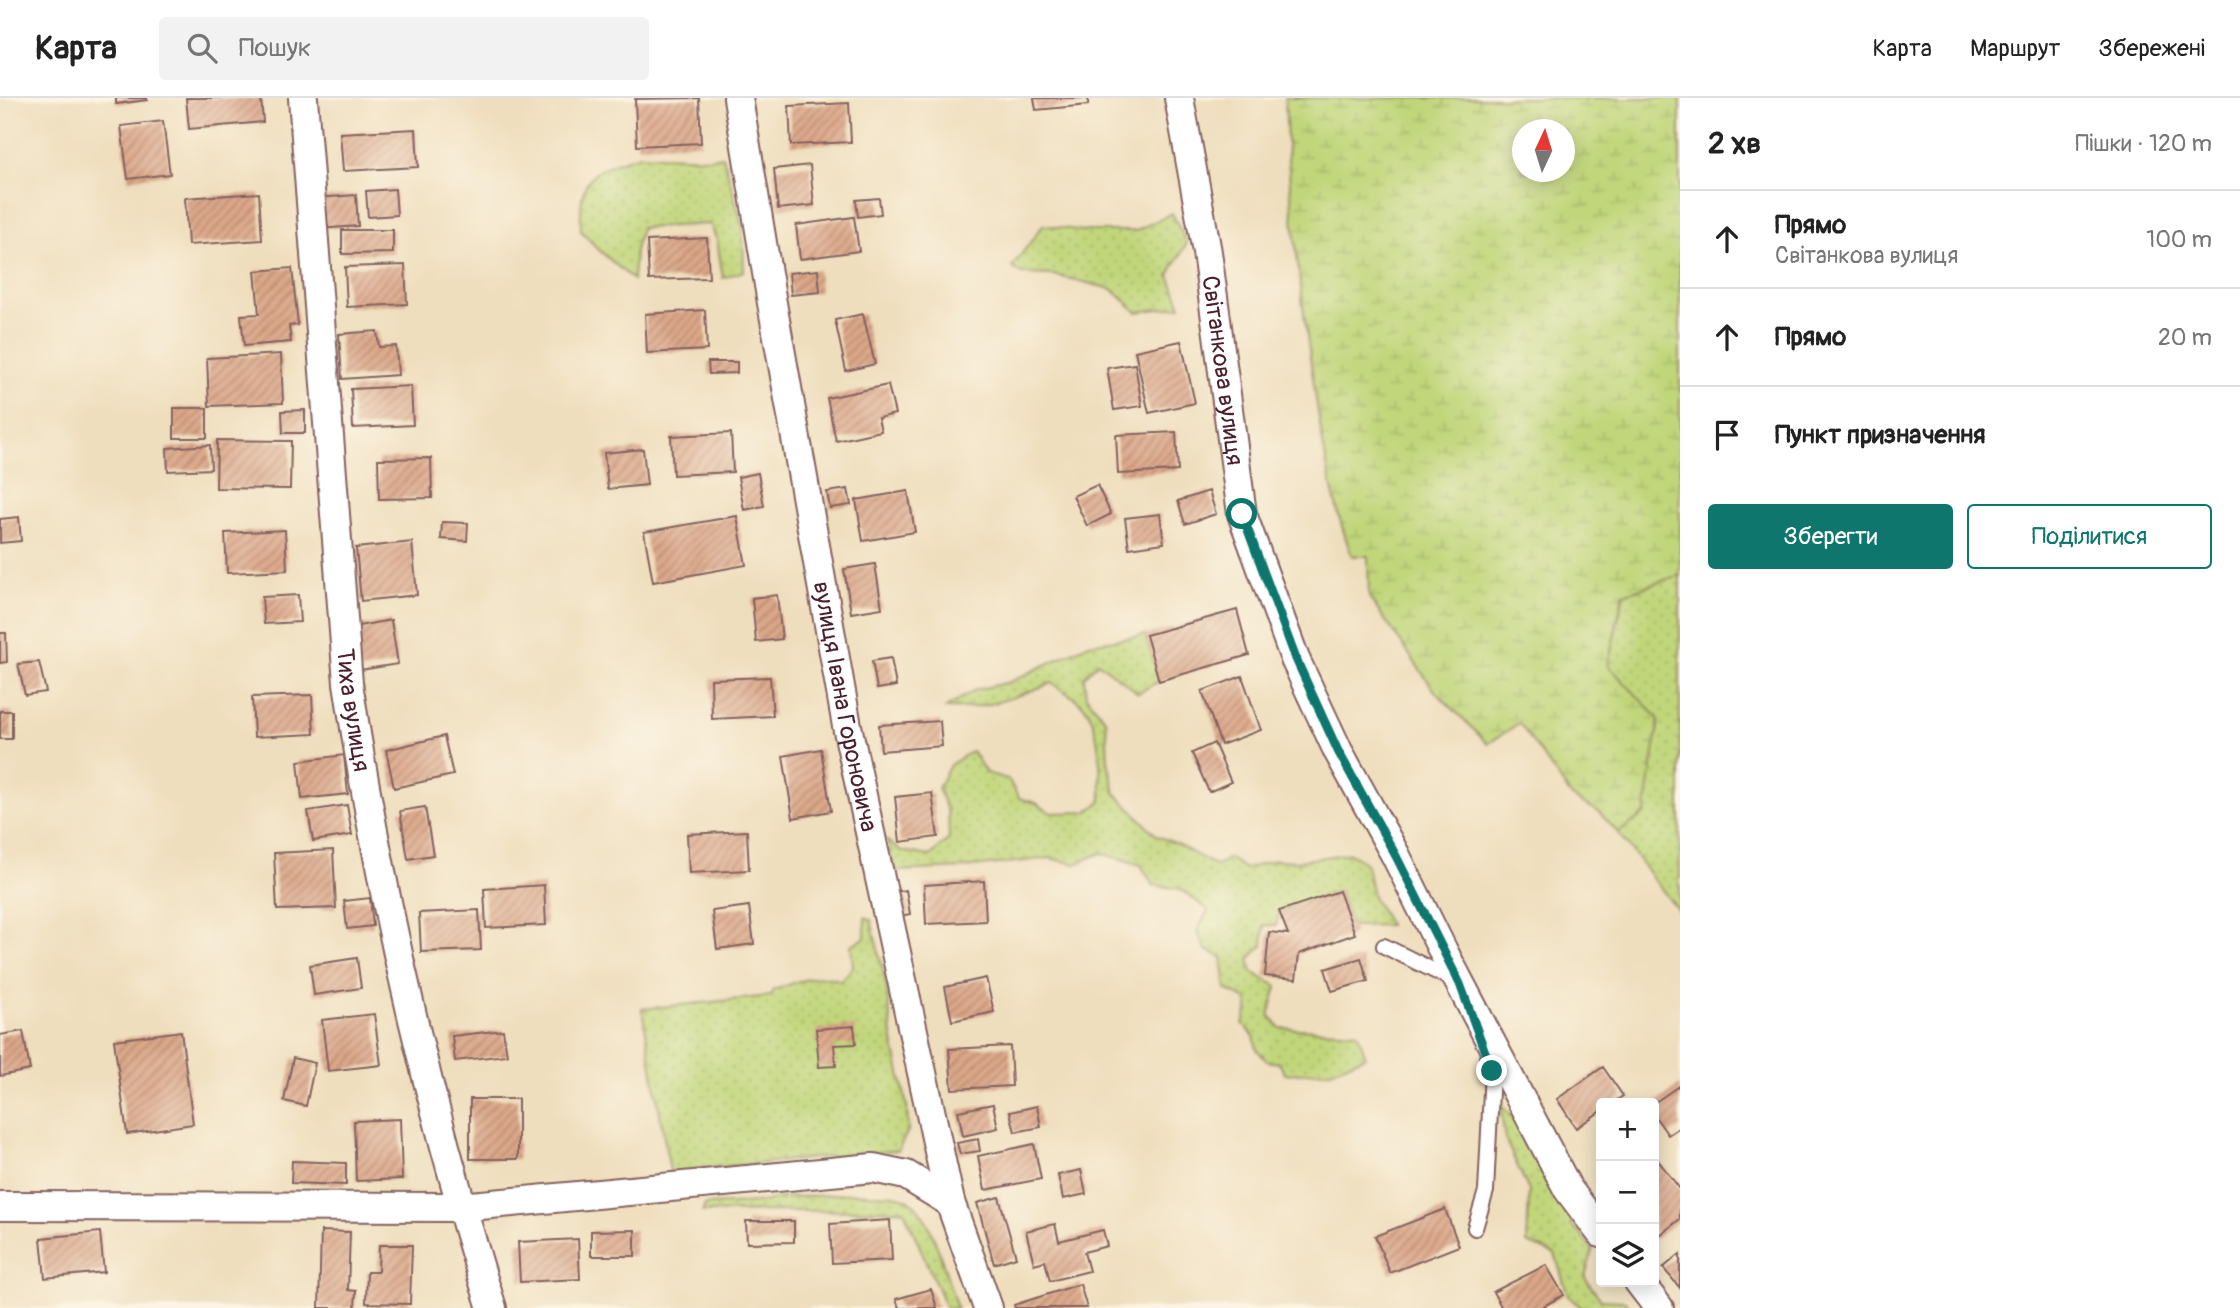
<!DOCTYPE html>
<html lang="uk">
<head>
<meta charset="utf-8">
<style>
	:root { --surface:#fff; --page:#f2f2f2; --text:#222; --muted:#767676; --line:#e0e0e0; --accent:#0f766e }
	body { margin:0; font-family:Pangolin,sans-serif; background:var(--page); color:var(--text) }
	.controls { position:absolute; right:21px; bottom:21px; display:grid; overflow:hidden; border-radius:7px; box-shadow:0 4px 18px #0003 }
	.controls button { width:63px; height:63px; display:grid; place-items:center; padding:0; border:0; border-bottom:2px solid var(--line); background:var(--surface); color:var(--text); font:35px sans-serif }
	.compass { position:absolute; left:1512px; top:21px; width:63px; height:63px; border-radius:50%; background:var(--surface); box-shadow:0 4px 18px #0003; rotate:4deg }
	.stop { position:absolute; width:21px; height:21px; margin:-16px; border:5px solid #0f766e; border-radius:50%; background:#fff }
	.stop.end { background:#0f766e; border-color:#fff; box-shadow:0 2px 7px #0008 }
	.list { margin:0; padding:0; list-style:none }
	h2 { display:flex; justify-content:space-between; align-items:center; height:91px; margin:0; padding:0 28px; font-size:30px }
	h2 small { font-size:23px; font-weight:400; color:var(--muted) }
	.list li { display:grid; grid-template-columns:46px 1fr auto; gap:21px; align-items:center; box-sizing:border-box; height:98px; padding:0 28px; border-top:2px solid var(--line) }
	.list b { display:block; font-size:26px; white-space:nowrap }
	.list p { margin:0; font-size:23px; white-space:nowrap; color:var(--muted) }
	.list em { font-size:23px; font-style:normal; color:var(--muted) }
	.actions { display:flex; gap:14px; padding:21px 28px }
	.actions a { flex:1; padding:16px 0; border:2px solid var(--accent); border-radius:7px; text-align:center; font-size:24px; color:var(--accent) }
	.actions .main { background:var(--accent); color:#fff }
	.icon { flex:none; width:38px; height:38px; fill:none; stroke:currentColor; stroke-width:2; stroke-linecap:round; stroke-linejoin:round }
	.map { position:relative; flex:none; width:1680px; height:1210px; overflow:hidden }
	header { display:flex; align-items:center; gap:42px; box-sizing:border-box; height:98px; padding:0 35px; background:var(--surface); border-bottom:2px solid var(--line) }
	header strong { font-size:33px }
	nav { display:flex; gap:38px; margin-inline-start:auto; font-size:24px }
	.search { width:490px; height:63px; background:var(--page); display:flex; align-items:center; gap:18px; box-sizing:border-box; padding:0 24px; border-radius:7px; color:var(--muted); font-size:26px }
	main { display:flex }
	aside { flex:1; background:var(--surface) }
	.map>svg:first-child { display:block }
	.grass { fill:url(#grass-dots); stroke:#867a52; stroke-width:2 }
	.wetland { fill:url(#wetland-marsh); stroke:#867a52; stroke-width:2; fill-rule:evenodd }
	.building { fill:url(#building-hatch) }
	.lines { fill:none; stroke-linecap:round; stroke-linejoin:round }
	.lane-casing { stroke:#84625e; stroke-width:18 }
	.street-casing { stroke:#84625e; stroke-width:32 }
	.lane { stroke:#fff; stroke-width:14 }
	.street { stroke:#fff; stroke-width:28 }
	.route { stroke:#0f766e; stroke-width:9 }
	.labels { text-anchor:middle; stroke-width:6; stroke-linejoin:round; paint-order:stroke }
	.street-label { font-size:24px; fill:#4a1f2b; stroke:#fcf5e5 }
</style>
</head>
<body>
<header>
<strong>Карта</strong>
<div class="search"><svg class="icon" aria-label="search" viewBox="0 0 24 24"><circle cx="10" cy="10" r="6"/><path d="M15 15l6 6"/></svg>Пошук</div>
<nav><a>Карта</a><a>Маршрут</a><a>Збережені</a></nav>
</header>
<main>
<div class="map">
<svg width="1680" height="1210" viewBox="0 0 1680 1210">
	<defs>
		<pattern id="grass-dots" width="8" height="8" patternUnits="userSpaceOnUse" patternTransform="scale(1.75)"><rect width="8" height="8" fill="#c1d67a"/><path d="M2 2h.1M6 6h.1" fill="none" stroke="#a7b76a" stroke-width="1.8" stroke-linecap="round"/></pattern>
		<pattern id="wetland-marsh" width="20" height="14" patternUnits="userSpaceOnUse" patternTransform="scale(1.75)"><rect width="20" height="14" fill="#c1d67a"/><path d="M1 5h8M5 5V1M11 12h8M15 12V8" fill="none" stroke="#a7b76a"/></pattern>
		<pattern id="building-hatch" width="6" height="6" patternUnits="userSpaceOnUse" patternTransform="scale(1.75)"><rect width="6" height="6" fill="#dca789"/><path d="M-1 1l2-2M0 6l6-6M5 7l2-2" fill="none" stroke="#b48770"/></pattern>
	</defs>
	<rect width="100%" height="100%" fill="#fcf5e5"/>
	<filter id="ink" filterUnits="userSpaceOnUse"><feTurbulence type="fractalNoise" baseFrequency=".0143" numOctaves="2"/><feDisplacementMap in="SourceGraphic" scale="14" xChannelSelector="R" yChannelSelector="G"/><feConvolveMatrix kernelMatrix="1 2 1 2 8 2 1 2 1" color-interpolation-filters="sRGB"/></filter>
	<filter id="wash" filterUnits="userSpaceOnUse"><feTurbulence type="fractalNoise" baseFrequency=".00686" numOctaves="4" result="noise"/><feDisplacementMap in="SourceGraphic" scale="28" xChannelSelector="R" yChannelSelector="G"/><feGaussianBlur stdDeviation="1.57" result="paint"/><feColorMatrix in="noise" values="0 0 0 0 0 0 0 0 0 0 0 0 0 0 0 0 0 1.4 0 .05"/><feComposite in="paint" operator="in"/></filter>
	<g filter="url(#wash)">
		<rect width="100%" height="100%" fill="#efdebd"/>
		<path class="grass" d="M640,57L709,60L723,58L743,130L744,173L723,180L717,142L710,126L641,130L635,152L633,182L599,152L581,133C579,76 589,73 640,57Z
			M1172,115L1187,145L1169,177L1181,208L1137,214L1112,191L1054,177L1021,176L1012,169L1043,127L1083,133H1136Z
			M1680,477V815L1618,735L1645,715L1608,567L1624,496Z
			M1146,537L1159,583L1138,595L1098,564L1084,579L1086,598L1106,622L1108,663L1115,695L1157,738L1177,746L1216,768L1229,760L1245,771L1275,762L1299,763L1350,755L1366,766L1374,801L1389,827L1352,828L1339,793L1280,813L1276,828L1264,827L1263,847L1249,861L1252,874L1277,888L1269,917L1280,930L1357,934L1366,958L1331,973L1285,976L1279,965L1267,963L1257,952L1254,938L1243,926L1248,910L1247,902L1226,891L1222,859L1206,852L1197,834L1208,812L1181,791L1153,787L1141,767L1101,755L1075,766L1050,760L964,770L895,773L887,743L901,753L930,758L949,741L948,715L938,690L950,667L972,653L986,675L1008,681L1019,700L1036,705L1051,715L1086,714L1101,704C1101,679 1101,633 1087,612C1080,601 1062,593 1052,585C1016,598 984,613 946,610L975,592L1010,584L1089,546Z
			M865,819L871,822L887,890L892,938L907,1008L908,1033L898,1052L670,1074L642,911L771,898L773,892C795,885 819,873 841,883L853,869L851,847L865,840Z
			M1500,1007L1520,1025L1539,1068L1558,1098L1576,1120L1571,1126L1593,1151L1585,1179L1601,1202L1625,1203L1631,1210H1582L1568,1198L1555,1156L1527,1145L1529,1093L1505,1041Z
			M856,1095C873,1098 894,1093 909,1102C933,1117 947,1183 957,1210H946L904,1112L702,1114L705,1107L756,1105L782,1100Z"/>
		<path class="wetland" d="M1285,0H1680V477L1623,496L1608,567L1659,621L1645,715L1618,735L1599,714L1572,699L1519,625L1488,646L1435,593L1369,499L1368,458H1352C1329,397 1320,330 1311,266C1298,178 1288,89 1285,0ZM1522,32H1564V74H1522Z"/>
		<g id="blocks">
			<path class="building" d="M116,0H147V2L116,6Z
				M186,0H261L263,24L189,31Z
				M699,0L701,45L637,48L635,1Z
				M1034,0H1088V7L1036,12Z
				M849,5L851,44L791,47L789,8Z
				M163,23L170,76L128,81L121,28Z
				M416,31L418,69L343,73L340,35Z
				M810,67L814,107L778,111L774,71Z
				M395,91L397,117L368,119L366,93Z
				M259,95L262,142L188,147L185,100Z
				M356,97L358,128L318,131L316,100Z
				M879,100L881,116L858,119L856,102Z
				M854,119L859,153L800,161L796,127Z
				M342,132H393V155L342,156Z
				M707,140L709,180L649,182L647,143Z
				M405,167L407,206L347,209L345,169Z
				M292,170L298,227L289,228L291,244L244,248L241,217L259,216L255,173Z
				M818,172L820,194L791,197L789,175Z
				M705,212L707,252L647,255L645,216Z
				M863,216L875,266L846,273L835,222Z
				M377,233L379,249L396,248L398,277L342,281L339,236Z
				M1181,243L1195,305L1149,315L1135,253Z
				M281,256L283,305L209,308L207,260Z
				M708,264H737V275L709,276Z
				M1135,266L1142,308L1114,312L1107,270Z
				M888,287L895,316L878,320L881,333L836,343L827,300Z
				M411,288L413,327L353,330L351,291Z
				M174,310H207V340H174Z
				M305,312V335H283L282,313Z
				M1176,334L1178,373L1118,376L1116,337Z
				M731,335L733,374L673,377L671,338Z
				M217,342L291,343L290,391L216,390Z
				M210,347L211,371L168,373L167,350Z
				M643,351L647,387L608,391L604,355Z
				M431,360L432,400L379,401L378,361Z
				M758,375L764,408L744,412L738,379Z
				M1097,387L1111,416L1087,428L1073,398Z
				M848,391L851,407L830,410L827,394Z
				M908,393L915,434L863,443L856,402Z
				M1209,393L1216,416L1185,426L1178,403Z
				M1160,416L1164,445L1129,450L1125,420Z
				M737,418L746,467L653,484L644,434Z
				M19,419L21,443L0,445V421Z
				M442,424L468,425L467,443L441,441Z
				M285,432L287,472L227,475L225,435Z
				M412,444L417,497L361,503L356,450Z
				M875,466L882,510L851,515L844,471Z
				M298,497L300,524L264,526L262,499Z
				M777,497L782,541L756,544L752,500Z
				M1237,512L1249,557L1159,583L1146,537Z
				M391,522L398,566L360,572L353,529Z
				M0,535H6L7,564L0,565Z
				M891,560L896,588L877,591L872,563Z
				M39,564L46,594L25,597L18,566Z
				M1242,578L1261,632L1221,647L1202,593Z
				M770,579L773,618L712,621L711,581Z
				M312,597L314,636L254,639L252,599Z
				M0,613H12V641H0Z
				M940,623L942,648L881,653L879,627Z
				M444,638L453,677L394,690L386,652Z
				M1214,645L1231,684L1209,694L1192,655Z
				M821,651L831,713L793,720L783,658Z
				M344,657L348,696L302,701L298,663Z
				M932,695L938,739L900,744L895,699Z
				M347,707L352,737L313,743L308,713Z
				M425,709L433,757L408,761L400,713Z
				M747,733L749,772L689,775L687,736Z
				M333,752L336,810L277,812L274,755Z
				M984,783L986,823L926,826L924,787Z
				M544,787L546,827L486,830L484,791Z
				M906,792L910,816L894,819L889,795Z
				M1339,793L1355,836L1299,856L1296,881L1265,878L1269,834L1288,836L1279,813Z
				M370,800L373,828L347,831L344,803Z
				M749,808L754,846L717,851L712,813Z
				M479,812L481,852L421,854L419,815Z
				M357,860L361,890L314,897L310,867Z
				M1361,860L1368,883L1332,893L1325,871Z
				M986,880L994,914L952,923L945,889Z
				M374,916L381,967L328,973L322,922Z
				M854,928L856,946L834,947L836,968L819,969L816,931Z
				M503,932L507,957L455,963L452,938Z
				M23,933L30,972L0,978V937Z
				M181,933L193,1026L127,1036L114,942Z
				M1010,948L1012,988L952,991L949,951Z
				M293,960L315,965L306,1008L284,1003Z
				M1603,969L1623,998L1612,1005H1601V1013L1576,1030L1557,1001Z
				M1680,987V1029L1668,1037L1654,1017V1005Z
				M470,1001H518V1061H470Z
				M993,1006L998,1030L963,1038L958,1013Z
				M1037,1008L1041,1029L1015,1034L1010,1014Z
				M400,1021L402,1081L356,1083L354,1023Z
				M978,1041L980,1053L960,1056L957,1045Z
				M1034,1046L1041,1081L985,1092L978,1058Z
				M1654,1057L1680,1091V1121L1654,1142Z
				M292,1063L346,1065V1087L291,1085Z
				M1081,1072L1086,1096L1063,1101L1058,1077Z
				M999,1099L1016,1159L994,1166L977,1105Z
				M1445,1111L1459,1148L1390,1175L1375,1138Z
				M890,1122L892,1162L832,1165L830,1126Z
				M746,1123H794V1144L747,1145Z
				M1055,1126L1059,1143L1103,1132L1107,1148L1084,1154L1089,1173L1050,1183L1045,1163L1034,1166L1026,1133Z
				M635,1132V1158H591V1133Z
				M321,1133L350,1134L348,1192L356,1193L355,1210H319Z
				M100,1134L104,1174L45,1180L41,1140Z
				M578,1141L580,1181L520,1184L518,1144Z
				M379,1147H412L410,1206L366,1205L367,1174H378Z
				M1680,1156V1190L1663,1170Z
				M1546,1167L1564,1197L1540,1210H1502L1493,1194Z
				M1080,1186L1087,1210H1015L1014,1207Z
				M931,1191L937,1210H899L896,1201Z"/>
		</g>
	</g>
	<g filter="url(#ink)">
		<use href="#blocks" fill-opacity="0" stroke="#84625e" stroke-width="2"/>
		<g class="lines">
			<defs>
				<path id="lane" d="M1384,848L1455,883
					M1475,1130L1486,1093L1492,973L1487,959"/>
				<g id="street">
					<path id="s1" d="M303,0L348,585C380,797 428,1006 492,1210"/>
					<path id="s2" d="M738,0L772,205L847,628L950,1104L988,1210"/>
					<path id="s3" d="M1179,0L1207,154L1242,416L1295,561L1338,653L1396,758L1444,855L1568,1091L1601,1135"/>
					<path d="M0,1108L460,1109L873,1070L906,1077L950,1104"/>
					<path d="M1639,1184L1659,1210"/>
				</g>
			</defs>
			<use href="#lane" class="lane-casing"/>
			<use href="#street" class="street-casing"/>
			<use href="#lane" class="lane"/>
			<use href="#street" class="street"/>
		</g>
	</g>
	<g class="lines" filter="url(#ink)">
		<path class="route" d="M1242,416L1296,561L1338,653L1396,758L1460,886L1492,973"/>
	</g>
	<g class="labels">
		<g class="street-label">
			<text dy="8" stroke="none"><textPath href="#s3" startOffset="276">Світанкова вулиця</textPath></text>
			<text dy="8" stroke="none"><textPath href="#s2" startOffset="618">вулиця Івана Гороновича</textPath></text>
			<text dy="8" stroke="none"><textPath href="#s1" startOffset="614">Тиха вулиця</textPath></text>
		</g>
	</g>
</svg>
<div class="controls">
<button>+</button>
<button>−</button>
<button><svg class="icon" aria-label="layers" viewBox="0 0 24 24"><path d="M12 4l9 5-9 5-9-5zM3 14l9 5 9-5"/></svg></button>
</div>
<svg class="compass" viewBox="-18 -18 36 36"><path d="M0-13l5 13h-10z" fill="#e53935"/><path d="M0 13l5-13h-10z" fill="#767676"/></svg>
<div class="stop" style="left:1242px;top:416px"></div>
<div class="stop end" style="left:1492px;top:973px"></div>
</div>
<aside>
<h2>2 хв<small>Пішки · 120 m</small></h2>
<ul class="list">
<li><svg class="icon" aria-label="ahead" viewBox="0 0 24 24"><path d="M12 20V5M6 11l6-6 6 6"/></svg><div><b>Прямо</b><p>Світанкова вулиця</p></div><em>100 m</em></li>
<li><svg class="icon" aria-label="ahead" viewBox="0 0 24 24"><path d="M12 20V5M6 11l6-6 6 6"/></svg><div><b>Прямо</b></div><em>20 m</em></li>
<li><svg class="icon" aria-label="arrive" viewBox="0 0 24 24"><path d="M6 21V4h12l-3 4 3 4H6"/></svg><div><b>Пункт призначення</b></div></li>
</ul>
<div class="actions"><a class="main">Зберегти</a><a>Поділитися</a></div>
</aside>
</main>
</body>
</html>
